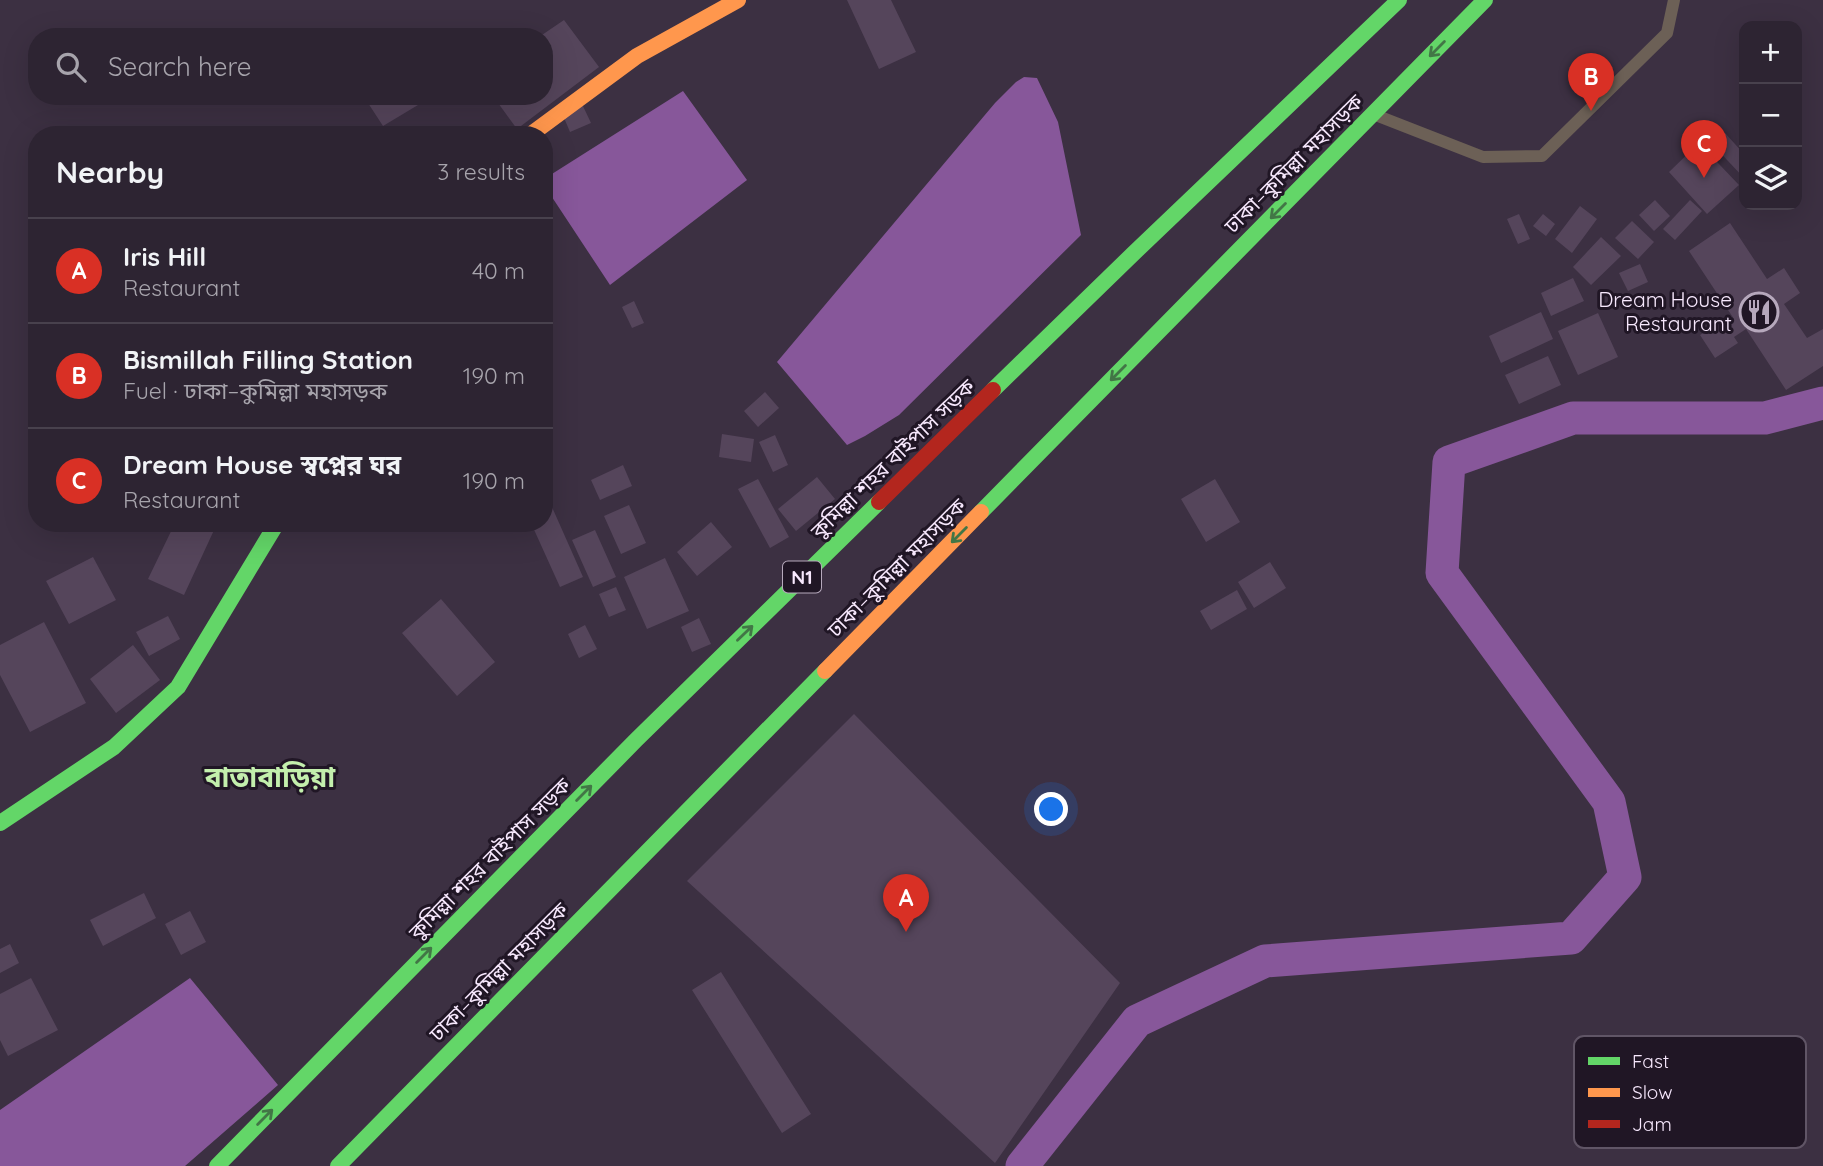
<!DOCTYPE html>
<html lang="en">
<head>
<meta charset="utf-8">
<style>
	:root { --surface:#2d2432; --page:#39303e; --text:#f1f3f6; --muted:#a7a4ac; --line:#48414d; --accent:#d93025 }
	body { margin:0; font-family:Quicksand,"Noto Sans Bengali",sans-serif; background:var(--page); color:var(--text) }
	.controls { position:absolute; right:21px; top:21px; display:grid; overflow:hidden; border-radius:14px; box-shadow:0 7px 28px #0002 }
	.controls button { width:63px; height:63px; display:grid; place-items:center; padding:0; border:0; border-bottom:2px solid var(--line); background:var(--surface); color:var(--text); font:35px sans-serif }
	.you { position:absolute; left:1052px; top:810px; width:24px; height:24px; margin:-18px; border:5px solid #fff; border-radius:50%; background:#1a73e8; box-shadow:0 0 0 10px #1a73e833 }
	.badge { display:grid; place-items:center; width:46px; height:46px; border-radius:50%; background:var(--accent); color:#fff; font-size:23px; font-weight:700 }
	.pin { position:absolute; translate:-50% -58px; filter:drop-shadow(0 2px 4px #0008) }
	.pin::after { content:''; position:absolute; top:37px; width:24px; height:21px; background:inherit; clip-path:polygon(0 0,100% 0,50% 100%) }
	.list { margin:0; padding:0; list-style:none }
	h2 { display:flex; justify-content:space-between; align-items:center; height:91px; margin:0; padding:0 28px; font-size:30px }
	h2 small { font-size:23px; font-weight:400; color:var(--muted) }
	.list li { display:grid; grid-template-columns:46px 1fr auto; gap:21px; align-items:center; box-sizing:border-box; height:105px; padding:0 28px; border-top:2px solid var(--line) }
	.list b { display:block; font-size:26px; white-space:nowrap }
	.list p { margin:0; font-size:23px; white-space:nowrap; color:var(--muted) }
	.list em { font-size:23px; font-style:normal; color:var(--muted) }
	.icon { flex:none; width:38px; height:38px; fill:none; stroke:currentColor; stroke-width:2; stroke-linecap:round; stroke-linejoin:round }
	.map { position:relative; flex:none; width:1823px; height:1166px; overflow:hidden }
	.search { position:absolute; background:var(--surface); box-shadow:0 7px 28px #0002; left:28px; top:28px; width:525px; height:77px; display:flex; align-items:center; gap:18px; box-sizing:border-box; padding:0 24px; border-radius:28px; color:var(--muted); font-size:26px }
	.panel { position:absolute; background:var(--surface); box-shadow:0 7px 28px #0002; left:28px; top:126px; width:525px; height:406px; border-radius:28px }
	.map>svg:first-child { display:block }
	.water { fill:#87579a }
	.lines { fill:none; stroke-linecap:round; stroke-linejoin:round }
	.canal { stroke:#87579a; stroke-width:33 }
	.building { fill:#55455b }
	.lane { stroke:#6c6056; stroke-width:12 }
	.fast { stroke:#63d668; stroke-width:16 }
	.slow { stroke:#ff974d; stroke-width:16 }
	.jam { stroke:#b3261e; stroke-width:16 }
	.oneway { stroke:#427646 }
	.labels { text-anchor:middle; stroke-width:6; stroke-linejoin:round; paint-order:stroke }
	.shield { fill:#201625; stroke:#b6a9bc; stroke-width:2 }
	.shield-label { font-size:19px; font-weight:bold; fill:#f7e8fd }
	.street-label { font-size:21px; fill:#f7e8fd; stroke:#201625 }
	.poi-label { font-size:21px; fill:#f7e8fd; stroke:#201625; text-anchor:end }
	.district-label { font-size:28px; font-weight:bold; fill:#c3efad; stroke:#201625 }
	.key { fill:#201625; stroke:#605566; stroke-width:2 }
	.key-label { font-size:19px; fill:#f7e8fd }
</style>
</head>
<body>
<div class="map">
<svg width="1823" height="1166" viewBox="0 0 1823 1166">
	<rect width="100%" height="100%" fill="#3c3042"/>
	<path class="water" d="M1024,77L1037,78L1058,122L1081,235L899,415L865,436L847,445L777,362L995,103L1016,82Z
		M683,91L747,180L610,285L544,185V179Z
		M190,978L278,1085L185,1166H0V1110Z"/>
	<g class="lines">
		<path class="canal" d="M1022,1166L1137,1021L1265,961L1571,938L1625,877L1609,802L1442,573L1449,462L1573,418H1765L1823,403"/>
	</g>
	<path class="building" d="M847,0H891L916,52L879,69Z
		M564,20L599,67L517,129L493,96H544V37H539Z
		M379,96H426L428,99L383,126L368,103Z
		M582,104L591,123L570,132L562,113Z
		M1725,133L1744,154V178L1712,144Z
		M1699,143L1739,185L1707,214L1669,172Z
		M1655,200L1670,216L1654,231L1639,215Z
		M1690,200L1702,211L1675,240L1663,229Z
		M1580,206L1597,219L1572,253L1555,239Z
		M1519,214L1530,239L1518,244L1507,219Z
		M1543,214L1555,224L1546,236L1533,226Z
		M1632,221L1654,242L1638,259L1615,238Z
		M1730,223L1767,279L1784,268L1800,293L1784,304L1807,338L1823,329V366L1786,390L1746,329L1734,337L1738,343L1715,358L1700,335L1724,320L1727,324L1734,319L1689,251Z
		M1601,237L1621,256L1591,285L1573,267Z
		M1640,264L1648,282L1628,291L1619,273Z
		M1573,278L1584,301L1551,316L1541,293Z
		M634,301L644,323L632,328L622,307Z
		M1541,312L1553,339L1501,363L1489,336Z
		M544,313L552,326L544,330Z
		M1598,313L1618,357L1578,375L1558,331Z
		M1548,356L1561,385L1519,404L1505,375Z
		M765,392L779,408L758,427L744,411Z
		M722,434L754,439L751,462L719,457Z
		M775,435L788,465L773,472L759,442Z
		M623,465L632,486L600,500L591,480Z
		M817,477L835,499L796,531L778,509Z
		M758,479L789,537L770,548L738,489Z
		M1215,479L1240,522L1206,542L1181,499Z
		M544,489L583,577L560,587L531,523H544Z
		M629,505L646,543L621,554L604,516Z
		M711,522L732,547L697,576L677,552Z
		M175,523H205L215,528L184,595L148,579Z
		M595,530L616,577L593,587L572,540Z
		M93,557L116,600L69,624L46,581Z
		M665,558L689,611L647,629L624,577Z
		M1270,562L1286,588L1254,608L1238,582Z
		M616,587L626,610L609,617L599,594Z
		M1237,590L1247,609L1211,630L1200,611Z
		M441,599L495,662L457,696L402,633Z
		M168,616L180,639L149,656L136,632Z
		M699,618L711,644L692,652L681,627Z
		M44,622L86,703L30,732L0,675V645Z
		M585,625L597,649L579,658L568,634Z
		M133,645L160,680L116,713L90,679Z
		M854,714L1120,983L995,1163L687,881Z
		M144,893L156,918L103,946L90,920Z
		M190,911L206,942L181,955L165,924Z
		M10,944L19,963L0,973V949Z
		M721,972L811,1114L782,1133L692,990Z
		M31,978L58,1030L8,1056L0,1040V994Z"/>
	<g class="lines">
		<path class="lane" d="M1378,116L1483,157L1542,156L1667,33L1674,0"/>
		<path class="fast" d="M993,390L1135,252L1399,0
			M981,512L1485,0
			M0,823L114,747L178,687L277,523
			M217,1166L636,740L879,502
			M338,1166L825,671"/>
		<path class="slow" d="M530,135L637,56L738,0
			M825,671L981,512"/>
		<path class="jam" d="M879,502L993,390"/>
	</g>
	<defs><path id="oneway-shaft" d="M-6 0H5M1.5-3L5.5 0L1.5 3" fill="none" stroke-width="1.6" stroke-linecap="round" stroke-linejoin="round" transform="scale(1.75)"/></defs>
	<g class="oneway">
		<use href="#oneway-shaft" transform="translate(1437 49) rotate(135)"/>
		<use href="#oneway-shaft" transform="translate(1278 211) rotate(135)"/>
		<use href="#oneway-shaft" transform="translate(1118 373) rotate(135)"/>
		<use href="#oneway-shaft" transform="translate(959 535) rotate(135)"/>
		<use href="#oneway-shaft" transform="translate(745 633) rotate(-44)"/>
		<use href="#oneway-shaft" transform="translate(584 793) rotate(-45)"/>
		<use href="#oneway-shaft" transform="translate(424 955) rotate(-45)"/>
		<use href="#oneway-shaft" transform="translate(265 1117) rotate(-45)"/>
	</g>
	<defs>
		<symbol id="restaurant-ring" viewBox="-11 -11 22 22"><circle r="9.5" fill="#201625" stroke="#b6a8bc" stroke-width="1.5"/><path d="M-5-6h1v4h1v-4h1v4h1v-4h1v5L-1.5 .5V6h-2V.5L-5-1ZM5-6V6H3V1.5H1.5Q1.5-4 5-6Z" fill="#b6a8bc"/></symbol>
	</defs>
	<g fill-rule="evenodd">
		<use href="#restaurant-ring" x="1737" y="290" width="44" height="44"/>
	</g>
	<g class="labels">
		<rect class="shield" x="783" y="561.5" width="38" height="31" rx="5"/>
		<g class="shield-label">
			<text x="802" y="584">N1</text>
		</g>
		<g class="street-label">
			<text transform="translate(1294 164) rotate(-45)" y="7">ঢাকা–কুমিল্লা মহাসড়ক</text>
			<text transform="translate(893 459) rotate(-44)" y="7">কুমিল্লা শহর বাইপাস সড়ক</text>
			<text transform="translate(897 568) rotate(-45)" y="7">ঢাকা–কুমিল্লা মহাসড়ক</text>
			<text transform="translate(490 859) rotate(-45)" y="7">কুমিল্লা শহর বাইপাস সড়ক</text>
			<text transform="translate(499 972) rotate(-45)" y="7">ঢাকা–কুমিল্লা মহাসড়ক</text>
		</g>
		<g class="poi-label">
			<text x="1732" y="307">Dream House<tspan x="1732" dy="24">Restaurant</tspan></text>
		</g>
		<g class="district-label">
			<text x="270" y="787">বাতাবাড়িয়া</text>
		</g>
	</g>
	<rect x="1574" y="1036" width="232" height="112" rx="10" class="key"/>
	<rect x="1588" y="1057" width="32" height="8" fill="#63d668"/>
	<rect x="1588" y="1088" width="32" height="9" fill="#ff974d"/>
	<rect x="1588" y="1120" width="32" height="8" fill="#b3261e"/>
	<g class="key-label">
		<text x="1632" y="1068">Fast</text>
		<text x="1632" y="1099">Slow</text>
		<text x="1632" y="1131">Jam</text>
	</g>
</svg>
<div class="controls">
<button>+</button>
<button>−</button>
<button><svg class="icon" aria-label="layers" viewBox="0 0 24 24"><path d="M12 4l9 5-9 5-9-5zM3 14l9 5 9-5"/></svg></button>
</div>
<div class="you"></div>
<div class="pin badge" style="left:906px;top:932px">A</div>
<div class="pin badge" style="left:1591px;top:111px">B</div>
<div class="pin badge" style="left:1704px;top:178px">C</div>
<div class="search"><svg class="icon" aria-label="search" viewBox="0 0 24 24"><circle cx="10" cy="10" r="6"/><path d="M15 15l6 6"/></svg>Search here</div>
<section class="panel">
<h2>Nearby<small>3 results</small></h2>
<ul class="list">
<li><span class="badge">A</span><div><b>Iris Hill</b><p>Restaurant</p></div><em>40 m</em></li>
<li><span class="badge">B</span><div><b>Bismillah Filling Station</b><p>Fuel · ঢাকা–কুমিল্লা মহাসড়ক</p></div><em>190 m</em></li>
<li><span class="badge">C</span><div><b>Dream House স্বপ্নের ঘর</b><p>Restaurant</p></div><em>190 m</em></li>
</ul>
</section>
</div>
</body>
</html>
